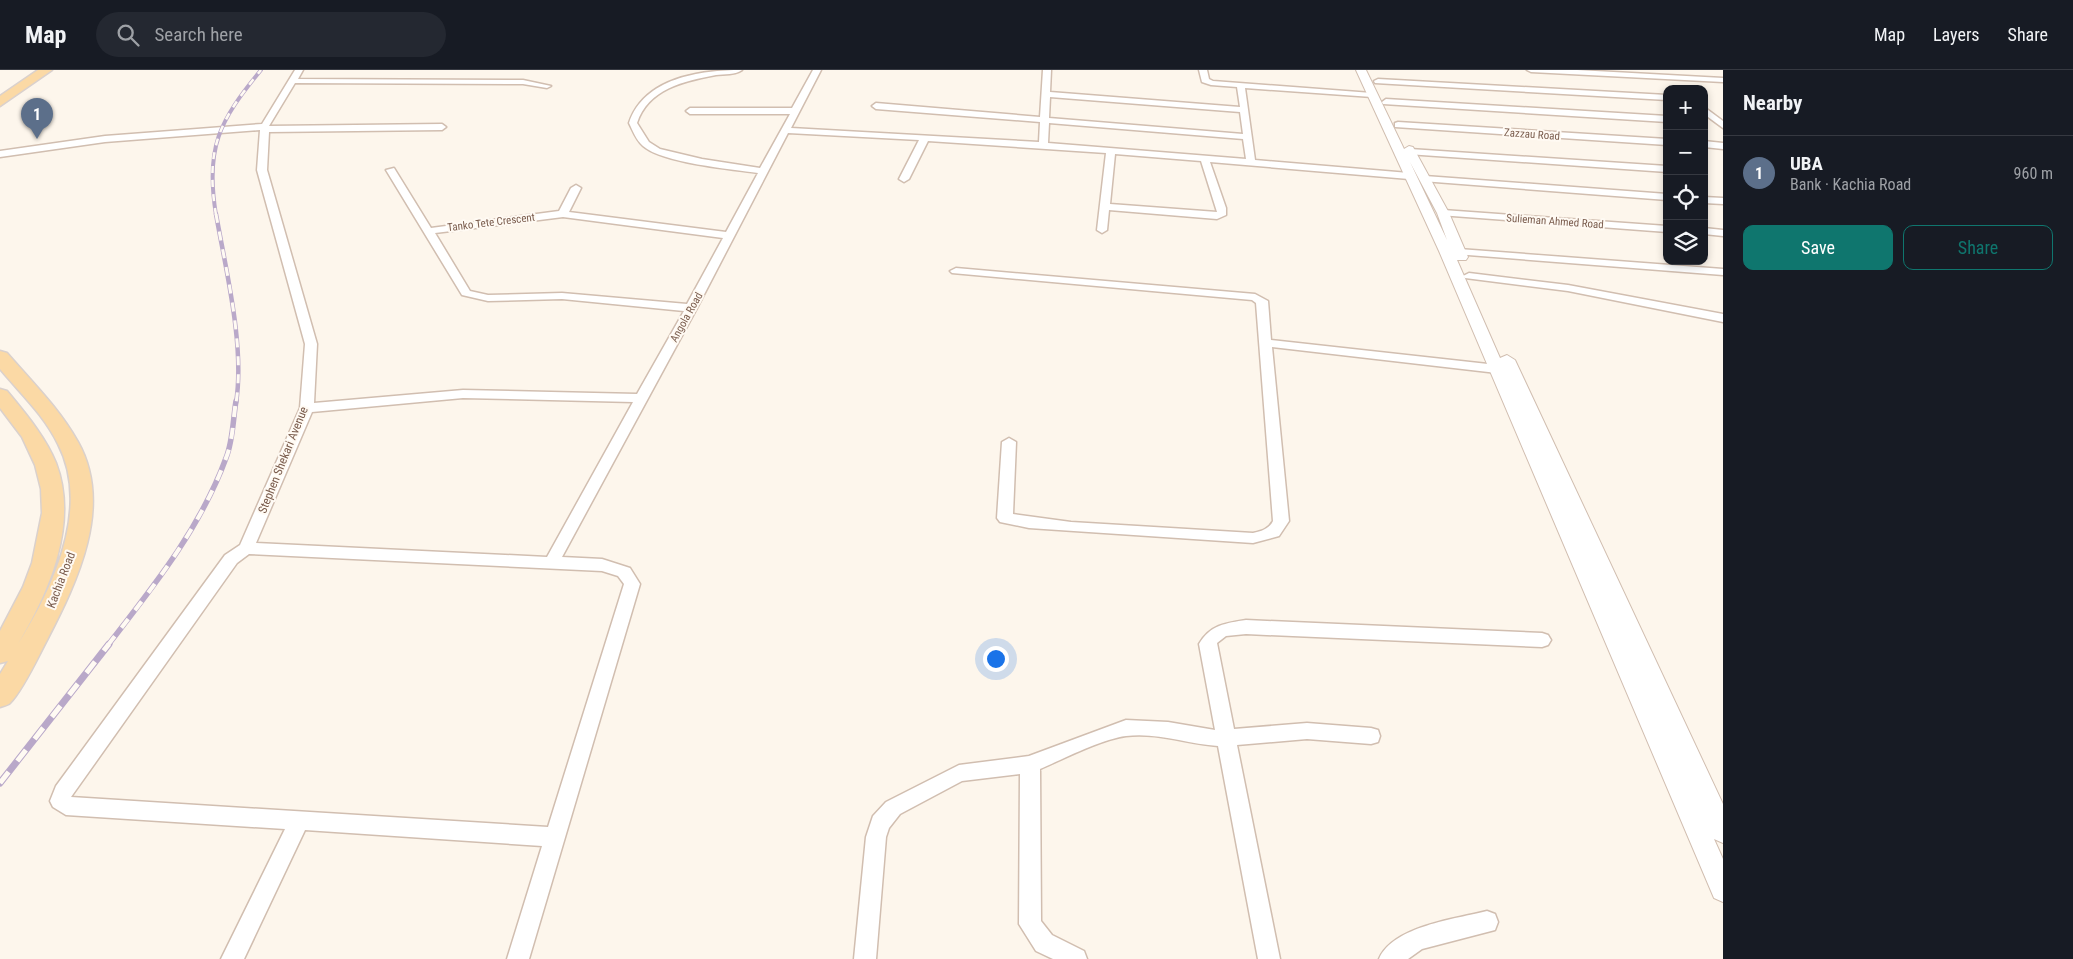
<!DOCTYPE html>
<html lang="en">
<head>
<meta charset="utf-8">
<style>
	:root { --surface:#171b24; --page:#242831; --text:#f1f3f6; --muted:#9ea1a6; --line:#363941; --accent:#0f766e }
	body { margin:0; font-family:"Roboto Condensed",sans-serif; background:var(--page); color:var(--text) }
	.controls { position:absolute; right:15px; top:15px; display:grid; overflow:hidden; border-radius:10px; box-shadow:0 2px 8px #0003 }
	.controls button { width:45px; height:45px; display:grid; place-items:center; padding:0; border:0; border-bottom:1px solid var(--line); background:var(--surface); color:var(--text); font:25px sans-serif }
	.you { position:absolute; left:995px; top:588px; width:18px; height:18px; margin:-12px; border:4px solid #fff; border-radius:50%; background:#1a73e8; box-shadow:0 0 0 8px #1a73e833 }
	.badge { display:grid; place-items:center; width:32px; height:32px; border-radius:50%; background:var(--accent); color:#fff; font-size:16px; font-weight:700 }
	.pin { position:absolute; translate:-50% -41px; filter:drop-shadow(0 1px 2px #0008) }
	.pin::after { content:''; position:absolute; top:26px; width:18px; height:15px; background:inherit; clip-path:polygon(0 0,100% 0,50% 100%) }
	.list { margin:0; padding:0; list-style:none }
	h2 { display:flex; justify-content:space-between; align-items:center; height:65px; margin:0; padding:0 20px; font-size:21px }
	h2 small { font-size:16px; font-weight:400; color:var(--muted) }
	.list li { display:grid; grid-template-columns:32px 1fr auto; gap:15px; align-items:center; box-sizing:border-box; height:75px; padding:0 20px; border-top:1px solid var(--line) }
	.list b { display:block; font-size:19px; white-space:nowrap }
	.list p { margin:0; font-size:16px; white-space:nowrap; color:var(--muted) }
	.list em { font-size:16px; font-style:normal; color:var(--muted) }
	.actions { display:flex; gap:10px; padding:15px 20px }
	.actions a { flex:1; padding:11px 0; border:1px solid var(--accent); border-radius:10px; text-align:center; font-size:18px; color:var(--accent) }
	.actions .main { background:var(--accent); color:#fff }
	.icon { flex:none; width:28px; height:28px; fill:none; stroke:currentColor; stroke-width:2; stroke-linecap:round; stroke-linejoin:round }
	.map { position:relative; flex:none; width:1723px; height:889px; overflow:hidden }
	header { display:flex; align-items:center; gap:30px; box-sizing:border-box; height:70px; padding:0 25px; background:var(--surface); border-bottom:1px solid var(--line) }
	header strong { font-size:24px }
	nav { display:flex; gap:28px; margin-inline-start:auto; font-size:18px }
	.search { width:350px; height:45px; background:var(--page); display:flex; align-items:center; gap:12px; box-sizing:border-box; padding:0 18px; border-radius:28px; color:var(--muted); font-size:19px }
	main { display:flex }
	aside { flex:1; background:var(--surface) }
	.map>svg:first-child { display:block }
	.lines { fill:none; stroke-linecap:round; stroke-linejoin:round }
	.minor-casing { stroke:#d1beb0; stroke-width:3 }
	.tertiary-casing { stroke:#d1beb0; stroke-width:2 }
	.primary-casing { stroke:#dad1cd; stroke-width:3 }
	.minor { fill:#fff; fill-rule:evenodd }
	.tertiary { fill:#fff; fill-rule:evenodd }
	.primary { fill:#fbd9a5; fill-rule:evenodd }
	.rail-far3-casing { stroke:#b9a8c9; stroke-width:4 }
	.rail-far2-casing { stroke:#b9a8c9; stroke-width:4.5 }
	.rail-far1-casing { stroke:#b9a8c9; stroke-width:5.5 }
	.rail-casing { stroke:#b9a8c9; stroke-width:7 }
	.rail-far3 { stroke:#fffaf3; stroke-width:2.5; stroke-dasharray:7; stroke-linecap:butt }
	.rail-far2 { stroke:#fffaf3; stroke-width:3; stroke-dasharray:9; stroke-linecap:butt }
	.rail-far1 { stroke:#fffaf3; stroke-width:4; stroke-dasharray:11; stroke-linecap:butt }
	.rail { stroke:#fffaf3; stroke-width:5; stroke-dasharray:14; stroke-linecap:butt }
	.labels { text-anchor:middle; stroke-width:4; stroke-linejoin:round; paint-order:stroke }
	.far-street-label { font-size:11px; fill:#7a5c4d; stroke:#fffaf3 }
	.street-label { font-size:12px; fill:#7a5c4d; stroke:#fffaf3 }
</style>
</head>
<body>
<header>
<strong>Map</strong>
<div class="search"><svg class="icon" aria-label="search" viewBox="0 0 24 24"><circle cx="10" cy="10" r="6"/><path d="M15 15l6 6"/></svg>Search here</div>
<nav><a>Map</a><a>Layers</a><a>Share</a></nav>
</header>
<main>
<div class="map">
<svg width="1723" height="889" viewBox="0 0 1723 889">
	<rect width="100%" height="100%" fill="#fdf6ec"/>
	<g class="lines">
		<defs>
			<path id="minor" d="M295,0H303L298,9L523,10L551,16L547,18L523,14L295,13L269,56L442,54L446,57L442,60L269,62L267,100L317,274L314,333L463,320L637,324L684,241L562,229L488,231L462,225L386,100L394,98L431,158L559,141L571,118L576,115L581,118L569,142L726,162L758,103C731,99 662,93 643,76C636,70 633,61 629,53C644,8 700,0 742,0C736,5 724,4 716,5C684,11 648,19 637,53L649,72L660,79L702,89L760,98L790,44H690L686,41L690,38H792L813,0H821L791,58L1039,72L1040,52L876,39L872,36L876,33L1040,47L1043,0H1051L1050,22L1240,37L1237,17L1211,15L1202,12L1199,0H1207L1209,9L1213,11L1372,23L1376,25L1372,27L1245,18L1255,90L1409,103L1414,106L1409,109L1210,92L1226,138V145L1217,149L1109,140L1107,160L1102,163L1097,160L1106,83L928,71L909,109L904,112L899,109L919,70L788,63L697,238L562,487L602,489L630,498L640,514L529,889H507L542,776L305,760L244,889H221L285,759L66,745L53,737L50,731L56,716L225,485L240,475L300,338L305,274L257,100L260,60L105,72L0,87V81L105,66L262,54ZM1050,27L1240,42L1243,64L1049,48ZM1049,53L1243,69L1246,89L1048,73ZM1115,84L1201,91L1217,142L1110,134ZM563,147L723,168L687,234L562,223L488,225L470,221L435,163ZM463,328L633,332L547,487L256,473L312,342ZM249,484L602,501L618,506L624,514L548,757L71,727L237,493Z
				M1527,0H1577L1723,8V12L1531,2Z
				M1378,9L1667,25V30L1375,13L1374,11Z
				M1386,29L1667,46V52L1383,34L1382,32Z
				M1704,37L1723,51V58L1704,44Z
				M1398,52L1667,69V75L1395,57V53Z
				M1704,71L1723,73V79L1704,77Z
				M1410,79L1667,96V102L1407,84V80Z
				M1425,106L1667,124V130L1422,111L1420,109Z
				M1704,127L1723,128V134L1704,133Z
				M1443,140L1667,156V162L1439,145V141Z
				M1704,158L1723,160V166L1704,164Z
				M1459,179L1723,199V205L1455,184L1454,182Z
				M956,198L1255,224L1268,231L1271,270L1497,295L1503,299L1497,303L1272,277L1289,451L1279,466L1253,473L1029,458L1000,452L997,448L1002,372L1009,368L1016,372L1013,444L1071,452L1253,463C1262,461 1269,459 1273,451L1256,233L1252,230L952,203L950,201Z
				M1469,203L1568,215L1723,244V252L1568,221L1465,208L1463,206Z
				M1246,550L1542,563L1548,565L1551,570L1548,575L1542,577L1246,564L1226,566L1217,573L1234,659L1307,653L1371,658L1378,660L1380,666L1378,672L1371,674L1307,669L1237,675L1280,889H1258L1218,676C1188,674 1157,662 1126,666C1102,669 1063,689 1040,699L1041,851L1052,865L1084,881L1087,889H1053L1036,881L1019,854L1020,704L962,711L900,744L889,758L886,767L876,889H854L866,767L873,746L886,732L959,695L1029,686L1126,650L1168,652L1215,660L1199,574C1210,555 1226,553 1246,550Z
				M1487,841L1495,844L1498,852L1495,860L1422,879L1408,889H1379C1393,856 1456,849 1487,841Z"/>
			<path id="tertiary" d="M1356,0H1366L1404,79L1409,76L1413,77L1449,143L1468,187L1466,190H1457L1500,288L1507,285L1515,290L1723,734V773L1714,769L1723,789V832L1714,828L1439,181ZM1410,92L1437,143L1447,170Z"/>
			<path id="primary" d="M38,0H52L0,36V26Z
				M0,281L7,283C32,312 59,338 78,372C114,436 77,512 47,570C38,587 23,620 10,633C8,635 3,636 0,637V604L8,591L0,593V561L23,517L32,493L42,443L41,419L35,395L22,367L0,338V319L7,321C25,343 45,366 56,393C79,454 49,522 18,574C53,518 91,438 58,374C44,345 20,323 0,299Z"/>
		</defs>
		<use href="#minor" class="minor-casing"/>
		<use href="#tertiary" class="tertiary-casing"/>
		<use href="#primary" class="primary-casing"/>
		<use href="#minor" class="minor"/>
		<use href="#tertiary" class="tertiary"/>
		<use href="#primary" class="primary"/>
		<defs>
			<path id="rail-far3" d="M216,145C205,78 219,51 261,0"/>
			<path id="rail-far2" d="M216,144C226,201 245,276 236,333"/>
			<path id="rail-far1" d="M108,575C153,517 200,459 226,388C233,371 233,349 236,331"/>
			<path id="rail" d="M0,713L109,574"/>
		</defs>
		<use href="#rail-far3" class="rail-far3-casing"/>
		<use href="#rail-far2" class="rail-far2-casing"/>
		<use href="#rail-far1" class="rail-far1-casing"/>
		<use href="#rail" class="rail-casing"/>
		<use href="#rail-far3" class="rail-far3"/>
		<use href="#rail-far2" class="rail-far2"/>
		<use href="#rail-far1" class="rail-far1"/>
		<use href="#rail" class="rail"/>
	</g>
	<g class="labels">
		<g class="far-street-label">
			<text transform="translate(1532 64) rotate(4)" y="4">Zazzau Road</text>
			<text transform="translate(1555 151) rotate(4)" y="4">Sulieman Ahmed Road</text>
			<text transform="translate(491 152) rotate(-7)" y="4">Tanko Tete Crescent</text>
			<text transform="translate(686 247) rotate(-61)" y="4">Angola Road</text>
		</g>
		<g class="street-label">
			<text transform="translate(283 390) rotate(-68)" y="4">Stephen Shekari Avenue</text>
			<text transform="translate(61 510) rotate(-69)" y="4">Kachia Road</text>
		</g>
	</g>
</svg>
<div class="controls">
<button>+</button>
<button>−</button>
<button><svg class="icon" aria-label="locate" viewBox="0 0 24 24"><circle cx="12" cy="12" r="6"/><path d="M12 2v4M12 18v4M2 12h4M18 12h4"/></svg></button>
<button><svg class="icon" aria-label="layers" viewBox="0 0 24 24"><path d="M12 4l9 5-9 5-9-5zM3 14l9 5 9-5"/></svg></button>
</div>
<div class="you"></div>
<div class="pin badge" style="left:37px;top:69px;background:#5c6f8a">1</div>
</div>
<aside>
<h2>Nearby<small></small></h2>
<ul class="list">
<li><span class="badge" style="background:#5c6f8a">1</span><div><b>UBA</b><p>Bank · Kachia Road</p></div><em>960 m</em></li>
</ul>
<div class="actions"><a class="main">Save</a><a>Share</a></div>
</aside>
</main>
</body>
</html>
